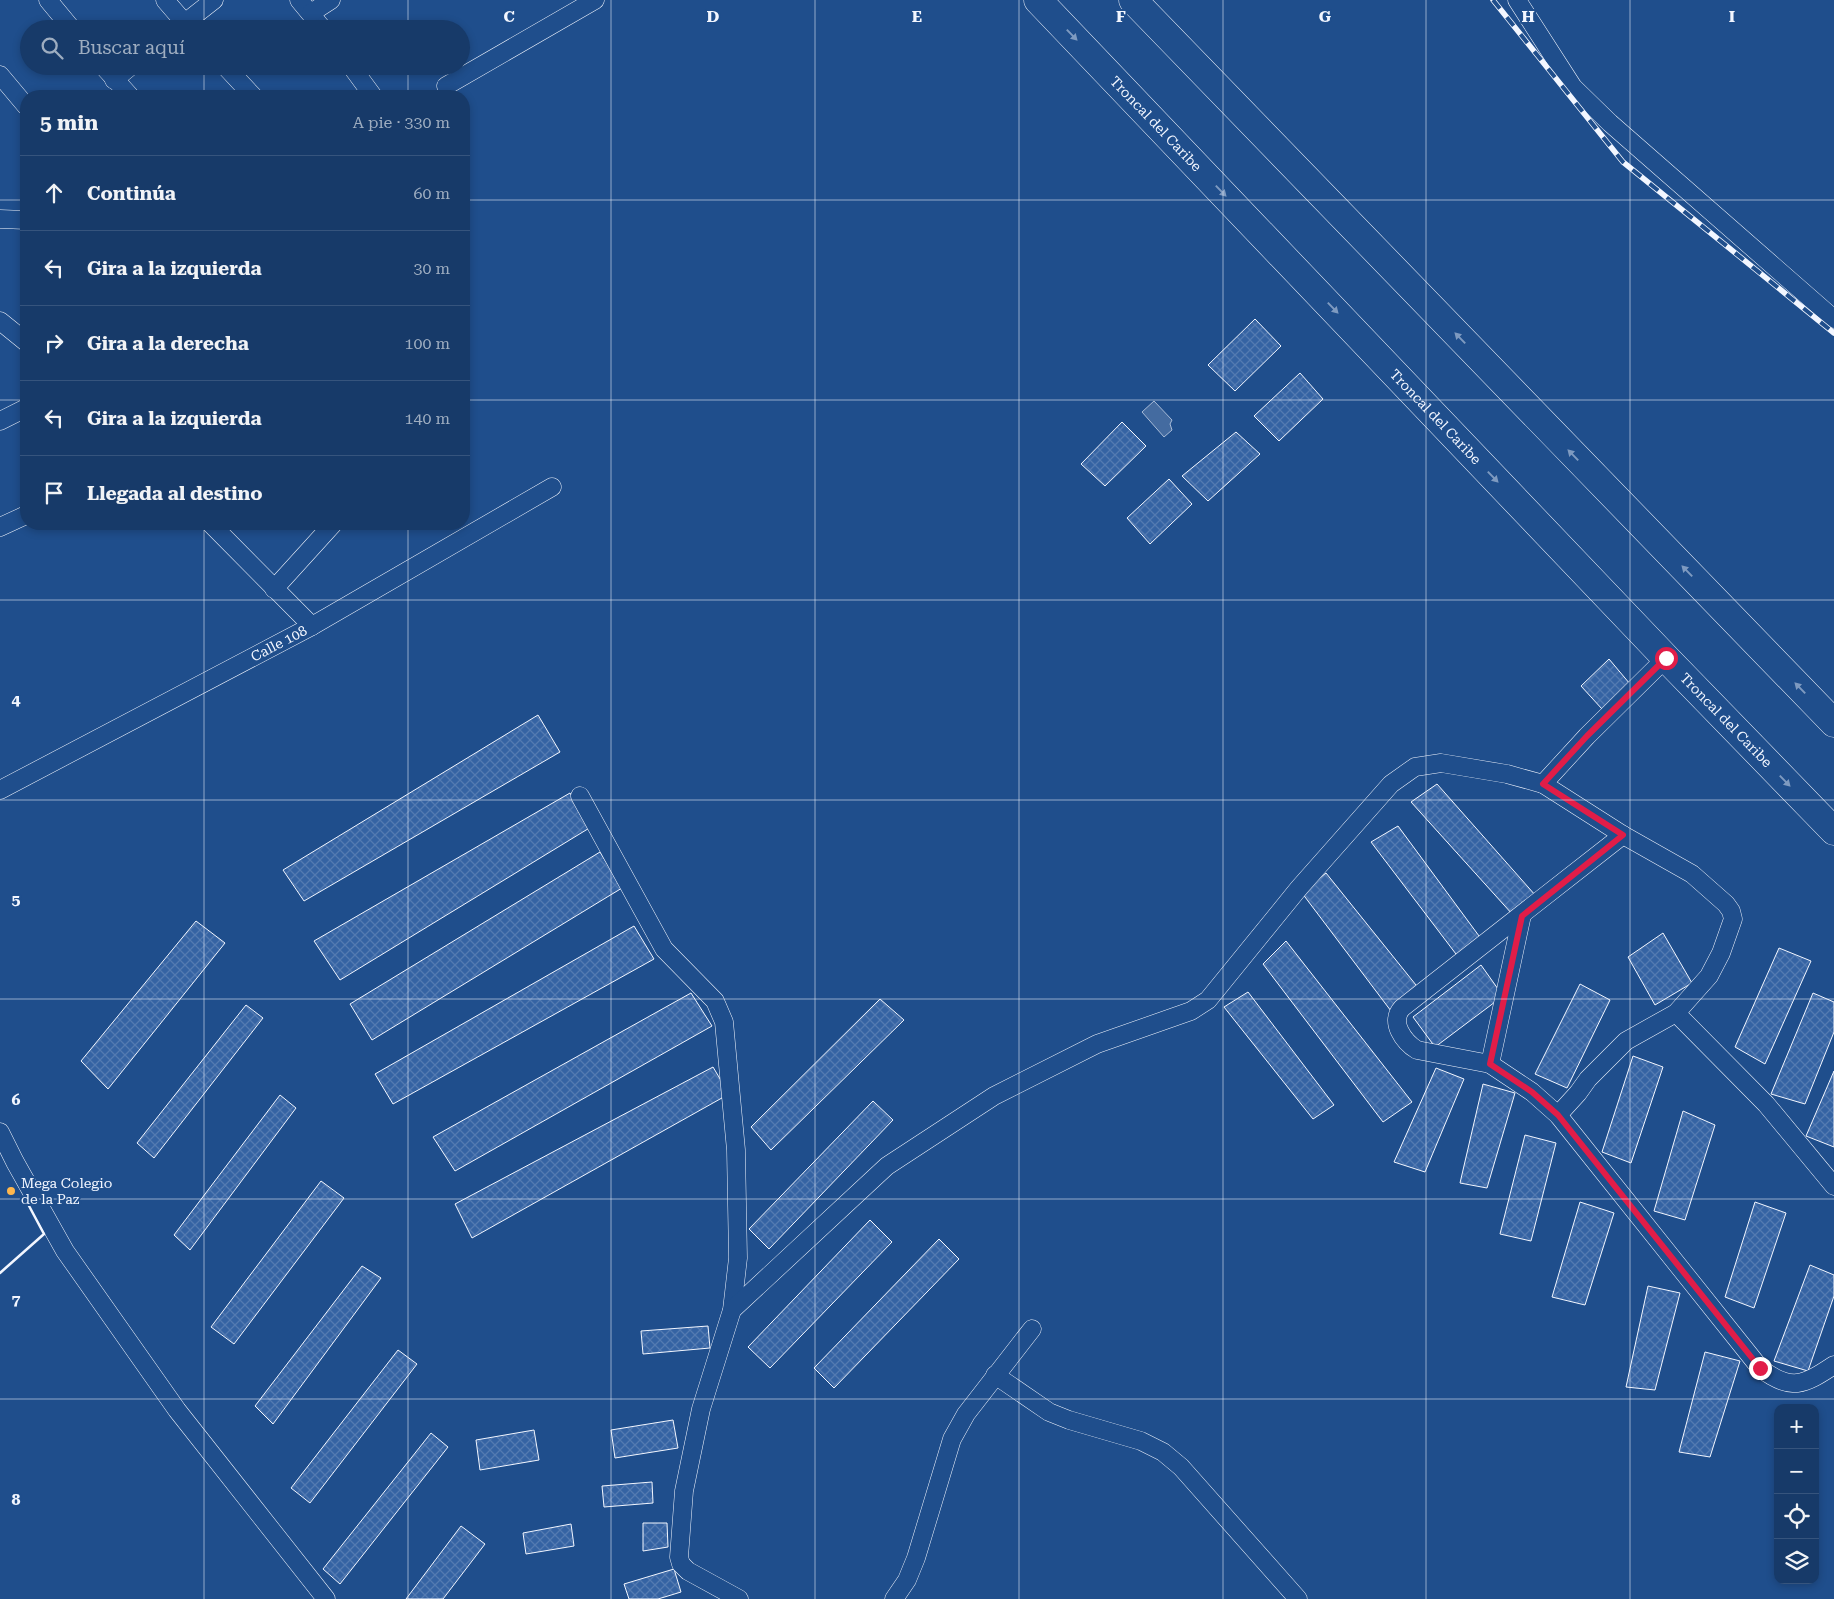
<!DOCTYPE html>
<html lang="es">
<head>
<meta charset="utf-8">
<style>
	:root { --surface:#173a69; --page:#20416f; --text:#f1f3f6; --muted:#9eadc0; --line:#36547d }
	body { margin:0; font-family:"Roboto Serif",serif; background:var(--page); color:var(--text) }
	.controls { position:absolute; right:15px; bottom:15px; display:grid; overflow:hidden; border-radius:10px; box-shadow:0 2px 8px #0003 }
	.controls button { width:45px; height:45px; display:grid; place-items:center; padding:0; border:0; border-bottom:1px solid var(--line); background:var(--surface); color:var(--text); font:25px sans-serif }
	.stop { position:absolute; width:15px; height:15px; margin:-11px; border:4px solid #e11d48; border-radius:50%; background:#fff }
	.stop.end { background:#e11d48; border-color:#fff; box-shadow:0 1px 5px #0008 }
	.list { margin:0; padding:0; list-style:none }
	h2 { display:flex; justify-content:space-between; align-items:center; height:65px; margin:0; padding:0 20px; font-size:21px }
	h2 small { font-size:16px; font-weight:400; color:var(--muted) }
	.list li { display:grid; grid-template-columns:32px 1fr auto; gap:15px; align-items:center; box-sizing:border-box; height:75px; padding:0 20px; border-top:1px solid var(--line) }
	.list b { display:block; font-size:19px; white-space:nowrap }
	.list em { font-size:16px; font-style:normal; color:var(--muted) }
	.icon { flex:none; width:28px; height:28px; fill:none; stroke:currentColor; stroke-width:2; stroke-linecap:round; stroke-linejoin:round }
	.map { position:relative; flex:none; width:1834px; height:1599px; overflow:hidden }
	.search { position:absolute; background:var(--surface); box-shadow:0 2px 8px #0003; left:20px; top:20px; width:450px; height:55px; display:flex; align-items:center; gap:12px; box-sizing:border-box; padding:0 18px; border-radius:28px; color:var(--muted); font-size:19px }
	.panel { position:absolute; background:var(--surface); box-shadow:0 2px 8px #0003; left:20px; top:90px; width:450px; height:440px; border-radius:20px }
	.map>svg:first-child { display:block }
	.water { fill:#446ba0; stroke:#a8bbd7 }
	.building { fill:url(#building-cross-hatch); stroke:#f2f6ff }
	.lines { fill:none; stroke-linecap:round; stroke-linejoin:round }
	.minor-casing { stroke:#f2f6ff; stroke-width:19 }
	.trunk-casing { stroke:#f2f6ff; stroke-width:29 }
	.minor { stroke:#1f4e8c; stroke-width:18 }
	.trunk { stroke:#1f4e8c; stroke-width:28 }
	.rail-casing { stroke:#f2f6ff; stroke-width:5.5 }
	.rail { stroke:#1f4e8c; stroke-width:4; stroke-dasharray:11; stroke-linecap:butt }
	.wall { stroke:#f2f6ff; stroke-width:2.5 }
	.oneway { fill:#7e9ac0 }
	.route { stroke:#e11d48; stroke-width:6 }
	.grid { fill:none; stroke:#f2f6ff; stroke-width:1; stroke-opacity:0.55 }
	.poi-dot { fill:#ffb74d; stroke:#1f4e8c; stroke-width:2 }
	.labels { text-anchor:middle; stroke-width:4; stroke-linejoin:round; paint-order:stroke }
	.street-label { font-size:14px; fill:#f2f6ff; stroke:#1f4e8c }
	.poi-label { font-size:14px; fill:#f2f6ff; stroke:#1f4e8c; text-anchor:start }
	.grid-label { font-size:16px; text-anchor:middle; font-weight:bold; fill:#f2f6ff; stroke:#1f4e8c; stroke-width:4; stroke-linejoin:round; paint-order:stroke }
</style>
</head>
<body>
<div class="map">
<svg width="1834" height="1599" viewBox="0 0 1834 1599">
	<defs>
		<pattern id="building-cross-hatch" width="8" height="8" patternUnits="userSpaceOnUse" patternTransform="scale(1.25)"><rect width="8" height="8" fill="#3563a3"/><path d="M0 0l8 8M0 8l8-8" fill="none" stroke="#537ab1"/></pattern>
	</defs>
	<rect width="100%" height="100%" fill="#1f4e8c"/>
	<path class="water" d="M1154,401L1172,420L1170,424L1172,430L1164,437L1142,412Z"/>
	<path class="building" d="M1255,319L1281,346L1235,391L1208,365Z
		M1300,373L1323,399L1279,441L1254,416Z
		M1122,422L1146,446L1105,486L1081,464Z
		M1236,432L1260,454L1208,501L1182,476Z
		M1169,479L1192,504L1150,544L1127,518Z
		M1609,659L1630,684L1602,709L1581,686Z
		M538,715L560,752L304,901L283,870Z
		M1437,784L1536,896L1513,915L1411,802Z
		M570,793L591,827L340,980L314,941Z
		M1398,826L1482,940L1459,958L1371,842Z
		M600,852L622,888L372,1040L350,1004Z
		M1326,873L1420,990L1391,1011L1302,893Z
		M196,921L225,943L108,1089L81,1061Z
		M634,926L654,959L393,1104L375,1074Z
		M1663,933L1692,983L1655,1005L1628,957Z
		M1286,941L1412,1102L1383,1122L1263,964Z
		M1779,948L1811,961L1765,1064L1735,1047Z
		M1481,965L1503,996L1435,1047L1413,1017Z
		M1580,984L1610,1000L1567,1088L1535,1074Z
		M1248,992L1334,1105L1313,1119L1224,1007Z
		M691,993L712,1026L455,1171L433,1137Z
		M1813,993L1834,1002V1032L1805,1104L1771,1094Z
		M880,999L904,1020L771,1150L751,1127Z
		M246,1005L263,1018L154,1158L137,1143Z
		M1633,1056L1663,1067L1631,1163L1602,1152Z
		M713,1067L729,1094L472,1238L455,1204Z
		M1436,1068L1464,1079L1425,1172L1394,1162Z
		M1834,1071V1147L1806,1136Z
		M1483,1084L1515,1093L1487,1188L1460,1183Z
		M280,1095L296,1108L190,1250L174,1235Z
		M873,1101L893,1120L769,1249L749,1229Z
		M1683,1111L1715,1125L1685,1220L1654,1211Z
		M1525,1135L1556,1143L1531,1241L1500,1234Z
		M321,1181L344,1198L234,1344L211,1327Z
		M1580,1202L1614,1213L1585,1305L1552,1297Z
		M1755,1202L1786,1213L1754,1308L1725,1297Z
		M870,1220L892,1242L770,1368L748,1347Z
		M939,1239L959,1259L834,1388L814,1368Z
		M1810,1265L1834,1275V1296L1808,1371L1774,1361Z
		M362,1266L381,1278L273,1424L255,1406Z
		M1648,1286L1680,1293L1655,1390L1626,1387Z
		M708,1326L710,1348L643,1354L641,1331Z
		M398,1350L417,1364L310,1503L291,1488Z
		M1705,1352L1740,1361L1710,1457L1679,1452Z
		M673,1420L678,1448L615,1458L611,1430Z
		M534,1430L539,1460L480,1470L476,1440Z
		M431,1433L448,1447L340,1584L323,1569Z
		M652,1482L653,1503L604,1507L602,1486Z
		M643,1523H667L668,1547L643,1551Z
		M571,1524L574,1546L526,1554L523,1533Z
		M461,1526L485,1544L443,1599H406Z
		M674,1569L681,1592L658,1599H629L624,1584Z"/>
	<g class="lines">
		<defs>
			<g id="minor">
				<path d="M48,0L72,29"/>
				<path d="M165,0L190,29"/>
				<path d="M299,0L323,29"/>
				<path d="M1517,0L1573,87L1610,123L1834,319"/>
				<path d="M311,13L331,0"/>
				<path d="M177,29L214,0"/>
				<path d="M103,66L130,96"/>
				<path d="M225,66L253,96"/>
				<path d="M351,66L373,96"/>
				<path d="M0,75L26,106"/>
				<path d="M114,80L131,66"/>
				<path d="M446,86L595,0"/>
				<path d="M0,219L26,220"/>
				<path d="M0,321L26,342"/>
				<path d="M0,421L26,408"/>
				<path d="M211,524L312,626"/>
				<path d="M0,527L26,515"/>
				<path d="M274,589L333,524"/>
				<path d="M1543,784L1587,736L1666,658"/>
				<path id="s1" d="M0,790L312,626L552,487"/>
				<path d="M580,796L664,949L715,1001L724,1022L736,1150L738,1258L732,1310L701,1409L684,1491L679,1557L681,1564L688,1571L739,1599"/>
				<path d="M1623,835L1402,1008C1389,1022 1404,1042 1417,1050L1490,1064L1532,1092L1558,1115L1760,1368C1791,1392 1804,1385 1834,1365"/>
				<path d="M1676,1013L1766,1104L1834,1186"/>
				<path d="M1490,1064L1522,915"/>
				<path d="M0,1132L15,1162L65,1251L177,1410L326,1599"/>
				<path d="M732,1310L887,1166L994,1096L1097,1044L1191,1011L1208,1000L1299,888L1391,784L1415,767L1441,763L1507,774L1543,784L1623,835L1692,874L1726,904L1731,911L1733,919L1721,953L1709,976L1676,1013L1626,1041L1588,1079L1578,1093L1558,1115"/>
				<path d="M995,1375L1049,1412L1069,1420L1141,1441L1163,1452L1181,1467L1298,1599"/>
				<path d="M894,1599L907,1580L916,1558L952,1439L966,1414L1032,1329"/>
			</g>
			<g id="trunk">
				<path id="s2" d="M1038,0L1666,658L1834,831"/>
				<path d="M1133,0L1834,723"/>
			</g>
		</defs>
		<use href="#minor" class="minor-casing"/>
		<use href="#trunk" class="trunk-casing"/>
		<use href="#minor" class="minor"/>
		<use href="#trunk" class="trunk"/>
		<defs>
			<path id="rail" d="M1493,0L1623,162L1834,333"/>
		</defs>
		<use href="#rail" class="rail-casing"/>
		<use href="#rail" class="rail"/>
		<path class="wall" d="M0,1273L44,1234L28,1204"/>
	</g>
	<defs><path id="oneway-solid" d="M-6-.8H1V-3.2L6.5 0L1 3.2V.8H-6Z" transform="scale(1.25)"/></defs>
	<g class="oneway">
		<use href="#oneway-solid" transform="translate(1072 35) rotate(46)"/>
		<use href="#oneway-solid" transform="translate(1221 191) rotate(46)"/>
		<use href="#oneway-solid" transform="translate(1333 308) rotate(46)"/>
		<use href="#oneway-solid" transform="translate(1460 338) rotate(-134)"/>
		<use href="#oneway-solid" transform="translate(1573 455) rotate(-134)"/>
		<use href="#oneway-solid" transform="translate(1493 477) rotate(46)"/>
		<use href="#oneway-solid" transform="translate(1687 571) rotate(-134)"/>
		<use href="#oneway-solid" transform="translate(1800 688) rotate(-134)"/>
		<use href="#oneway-solid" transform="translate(1785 781) rotate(46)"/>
	</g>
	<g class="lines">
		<path class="route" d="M1666,658L1587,736L1543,784L1623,835L1522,916L1490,1064L1532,1092L1558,1115L1760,1368"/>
	</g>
	<path class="grid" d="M204,0V29M408,0V29M611,0V1599M815,0V1599M1019,0V1599M1223,0V1599M1426,0V1599M1630,0V1599M204,66V96M408,66V96M0,200H26M464,200H1834M0,400H26M464,400H1834M204,524V1599M408,524V1599M0,600H1834M0,800H1834M0,999H1834M0,1199H1834M0,1399H1834"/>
	<circle class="poi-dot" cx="11" cy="1191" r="5"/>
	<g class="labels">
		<g class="street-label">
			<text dy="5" stroke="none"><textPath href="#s2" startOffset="171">Troncal del Caribe</textPath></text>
			<text dy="5" stroke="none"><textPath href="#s2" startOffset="576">Troncal del Caribe</textPath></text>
			<text dy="5" stroke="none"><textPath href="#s1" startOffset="315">Calle 108</textPath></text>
			<text dy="5" stroke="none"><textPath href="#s2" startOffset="996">Troncal del Caribe</textPath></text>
		</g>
		<g class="poi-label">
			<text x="21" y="1188">Mega Colegio<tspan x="21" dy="16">de la Paz</tspan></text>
		</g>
	</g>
	<g class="grid-label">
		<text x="509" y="22">C</text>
		<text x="713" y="22">D</text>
		<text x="917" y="22">E</text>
		<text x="1121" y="22">F</text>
		<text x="1325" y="22">G</text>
		<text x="1528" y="22">H</text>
		<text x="1732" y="22">I</text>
		<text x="16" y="705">4</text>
		<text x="16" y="905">5</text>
		<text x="16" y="1105">6</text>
		<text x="16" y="1305">7</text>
		<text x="16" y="1505">8</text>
	</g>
</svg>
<div class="controls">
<button>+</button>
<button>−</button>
<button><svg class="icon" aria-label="locate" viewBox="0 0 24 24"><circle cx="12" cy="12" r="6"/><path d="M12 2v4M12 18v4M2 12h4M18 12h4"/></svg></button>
<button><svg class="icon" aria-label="layers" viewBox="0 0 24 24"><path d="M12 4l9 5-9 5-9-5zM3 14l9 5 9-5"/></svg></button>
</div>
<div class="stop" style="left:1666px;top:658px"></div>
<div class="stop end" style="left:1760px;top:1368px"></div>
<div class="search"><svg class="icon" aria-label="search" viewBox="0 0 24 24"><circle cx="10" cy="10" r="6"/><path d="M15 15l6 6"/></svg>Buscar aquí</div>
<section class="panel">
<h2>5 min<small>A pie · 330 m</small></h2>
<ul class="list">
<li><svg class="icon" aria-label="ahead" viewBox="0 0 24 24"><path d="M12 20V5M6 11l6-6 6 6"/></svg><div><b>Continúa</b></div><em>60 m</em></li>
<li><svg class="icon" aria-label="left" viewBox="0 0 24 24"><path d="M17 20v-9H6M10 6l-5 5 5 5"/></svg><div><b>Gira a la izquierda</b></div><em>30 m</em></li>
<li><svg class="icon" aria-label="right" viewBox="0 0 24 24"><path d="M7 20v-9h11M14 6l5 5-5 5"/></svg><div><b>Gira a la derecha</b></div><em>100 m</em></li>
<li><svg class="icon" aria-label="left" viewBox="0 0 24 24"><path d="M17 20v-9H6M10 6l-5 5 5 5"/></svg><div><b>Gira a la izquierda</b></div><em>140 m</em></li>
<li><svg class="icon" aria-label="arrive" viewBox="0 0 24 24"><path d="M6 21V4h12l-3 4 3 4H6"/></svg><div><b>Llegada al destino</b></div></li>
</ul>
</section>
</div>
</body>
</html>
